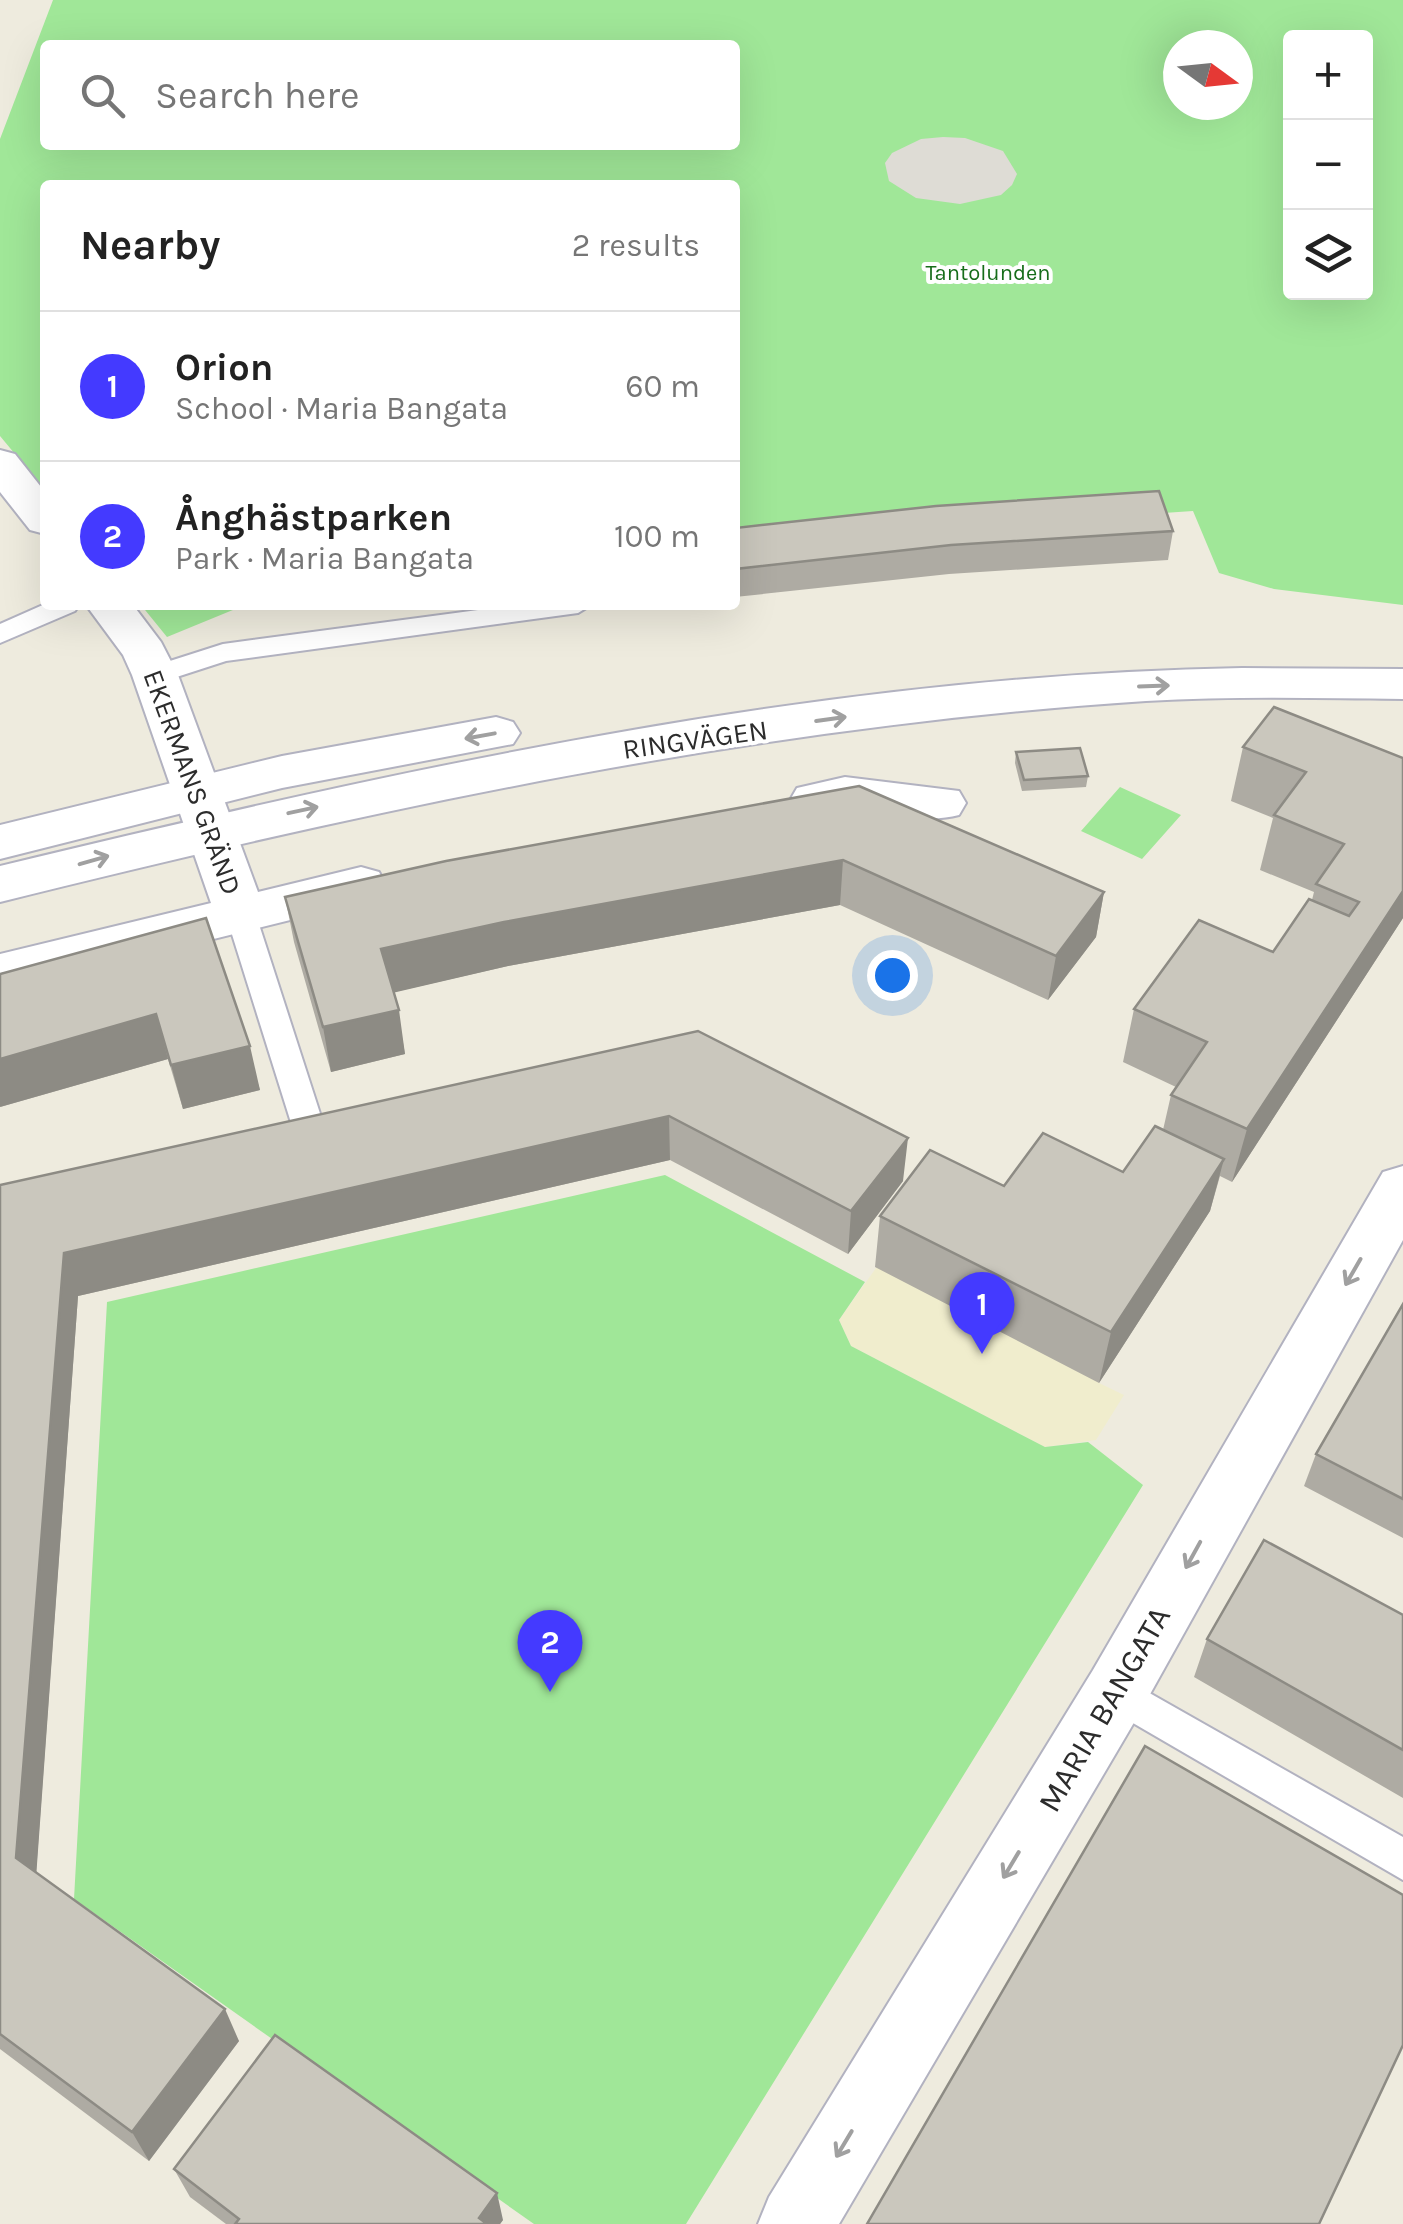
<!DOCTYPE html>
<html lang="en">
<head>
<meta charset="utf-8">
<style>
	:root { --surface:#fff; --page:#f2f2f2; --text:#222; --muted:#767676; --line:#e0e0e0; --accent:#443aff }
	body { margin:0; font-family:Karla,sans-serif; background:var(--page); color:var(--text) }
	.controls { position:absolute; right:30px; top:30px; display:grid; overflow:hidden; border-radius:10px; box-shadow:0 10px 40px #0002 }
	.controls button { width:90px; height:90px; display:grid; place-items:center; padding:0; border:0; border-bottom:2px solid var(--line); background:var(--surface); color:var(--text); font:50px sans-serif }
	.compass { position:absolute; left:1163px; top:30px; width:90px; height:90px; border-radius:50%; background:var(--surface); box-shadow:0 10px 40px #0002; rotate:105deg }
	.you { position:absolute; left:892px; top:975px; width:35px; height:35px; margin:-25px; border:8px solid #fff; border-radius:50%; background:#1a73e8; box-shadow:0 0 0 15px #1a73e833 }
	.badge { display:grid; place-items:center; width:65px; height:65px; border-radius:50%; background:var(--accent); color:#fff; font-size:32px; font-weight:700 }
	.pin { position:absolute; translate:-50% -82px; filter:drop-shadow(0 2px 5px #0008) }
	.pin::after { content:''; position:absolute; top:52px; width:35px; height:30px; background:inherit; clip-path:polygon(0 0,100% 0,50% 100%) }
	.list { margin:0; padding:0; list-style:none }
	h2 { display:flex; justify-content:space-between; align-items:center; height:130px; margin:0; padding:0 40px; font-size:42px }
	h2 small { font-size:32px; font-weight:400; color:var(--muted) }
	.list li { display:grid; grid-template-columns:65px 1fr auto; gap:30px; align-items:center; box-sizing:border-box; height:150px; padding:0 40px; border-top:2px solid var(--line) }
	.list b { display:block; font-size:38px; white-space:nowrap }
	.list p { margin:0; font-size:32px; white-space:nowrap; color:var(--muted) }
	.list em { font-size:32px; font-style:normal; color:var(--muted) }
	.icon { flex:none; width:55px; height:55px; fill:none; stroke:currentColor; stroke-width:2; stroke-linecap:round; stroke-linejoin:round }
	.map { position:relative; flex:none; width:1403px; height:2224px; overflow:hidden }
	.search { position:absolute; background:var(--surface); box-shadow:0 10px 40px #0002; left:40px; top:40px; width:700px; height:110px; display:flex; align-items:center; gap:25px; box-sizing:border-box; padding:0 35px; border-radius:10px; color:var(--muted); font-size:38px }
	.panel { position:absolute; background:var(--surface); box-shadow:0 10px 40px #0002; left:40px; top:180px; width:700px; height:430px; border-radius:10px }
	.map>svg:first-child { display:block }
	.education { fill:#f0edcd }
	.green { fill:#a0e798; fill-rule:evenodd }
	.plaza { fill:#dedcd5 }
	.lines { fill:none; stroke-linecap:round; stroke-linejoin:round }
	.lane-casing { stroke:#b2b2c0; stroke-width:4 }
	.street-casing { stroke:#b2b2c0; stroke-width:4 }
	.secondary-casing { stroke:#b2b2c0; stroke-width:4 }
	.lane { fill:#fff; fill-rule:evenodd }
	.street { fill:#fff; fill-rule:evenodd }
	.secondary { fill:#fff; fill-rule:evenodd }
	.wall { fill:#aeaba3 }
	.shaded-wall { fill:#8d8b84 }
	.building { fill:#cac7bd; stroke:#8d8b84; stroke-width:2.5 }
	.oneway { stroke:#a0a0a0 }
	.labels { text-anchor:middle; stroke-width:8; stroke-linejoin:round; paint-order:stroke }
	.far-park-label { font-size:22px; fill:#176d1a; stroke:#fff }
	.street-label { font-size:28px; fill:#2c2c2c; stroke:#fff }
	.near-street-label { font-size:32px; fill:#2c2c2c; stroke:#fff }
</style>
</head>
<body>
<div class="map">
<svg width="1403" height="2224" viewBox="0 0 1403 2224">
	<rect width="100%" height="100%" fill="#eeebde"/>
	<path class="education" d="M891,1247L1111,1362L1099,1383L1124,1395L1096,1440L1045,1447L851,1346L839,1320Z"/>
	<path class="green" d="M53,0H1403V605L1274,589L1219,573L1193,511L735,542V185H45V490L0,436V139ZM1290,38H1366V292H1290ZM45,45H735V145H45ZM1178,45H1238V105H1178Z
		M141,605H245L167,637Z
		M1120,787L1181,815L1142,859L1081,831Z
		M665,1175L865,1282L839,1320L851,1346L1045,1447L1088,1442L1143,1485L686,2224H534L74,1899L107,1302Z"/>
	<path class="plaza" d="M943,137L965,138L1003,151L1017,174L1012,185L1001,195L960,204L916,198L889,181L885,163L892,153L921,139Z"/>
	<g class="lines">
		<defs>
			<path id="lane" d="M45,604L79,605L75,611L0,643V624Z
				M516,605H591L578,613L226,661L155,684L141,675L145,669L223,644Z
				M240,901L251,904L255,912L325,1129L321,1138L309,1142L297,1138L293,1129L225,912L229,904Z
				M1116,1674L1403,1837V1880L1102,1705L1096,1692L1102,1679Z"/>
			<path id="street" d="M0,450L15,454L45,492V534L30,530L0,492Z
				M86,605H133L161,642L178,675L258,892L361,867L379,872L386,885L379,898L0,992V954L211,903L132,675L123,655Z
				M845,777L959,791L966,803L959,815C922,825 883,809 845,811C826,812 816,817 797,812L790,800L797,788Z
				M1403,1166V1240L1139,1714L839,2224H758L769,2197L1093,1670L1383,1172Z"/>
			<path id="secondary" d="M1242,668L1403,669V699C1317,698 1231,696 1146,701C757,726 377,808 0,902V866C406,768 822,675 1242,668Z
				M496,717L513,722L520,733L513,744L282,788L0,859V825L282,756Z"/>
		</defs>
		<use href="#lane" class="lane-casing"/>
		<use href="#street" class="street-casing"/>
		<use href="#secondary" class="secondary-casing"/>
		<use href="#lane" class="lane"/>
		<use href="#street" class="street"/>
		<use href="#secondary" class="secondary"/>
	</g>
	<path class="wall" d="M735,528L1173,531L1168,560L949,574L735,597Z
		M1274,707L1403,918L1232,1182L1220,1176L1210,1211L1099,1383L875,1267L880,1216L1004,1186L1123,1172L1163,1130L1171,1095L1176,1087L1123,1062L1134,1009L1273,952L1312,900L1314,892L1260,870L1273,818L1231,801L1243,747Z
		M1016,752L1088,776L1086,787L1022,791L1015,763Z
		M859,786L1104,892L1096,937L1048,1000L840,905L508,966L394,992L405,1054L331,1072L294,942L285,897Z
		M206,918L260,1090L183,1109L168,1059L0,1107Z
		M698,1031L903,1181L848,1254L670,1160L78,1296L36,1873L239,2041L149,2161L0,2049V1185Z
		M1403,1304V1538L1304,1486L1316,1454Z
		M1403,1615V1798L1194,1677L1207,1639Z
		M174,2169L503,2220L500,2224H226L190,2197Z"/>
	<path class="shaded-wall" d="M843,860L840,905L508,966L388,994L381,949L504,922Z
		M1403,891V918L1232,1182L1247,1129Z
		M1104,892L1096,937L1048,1000L1056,956Z
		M399,1010L405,1054L331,1072L323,1027Z
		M156,1014L168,1059L0,1107V1059Z
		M250,1046L260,1090L183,1109L171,1065Z
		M669,1116L670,1160L78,1296L35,1892L16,1858L64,1253Z
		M908,1138L903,1181L848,1254L851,1211Z
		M1224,1159L1210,1211L1099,1383L1111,1332Z
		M225,2009L239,2041L149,2161L132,2132Z
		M497,2193L503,2220L500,2224H481L479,2218Z"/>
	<path class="building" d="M1159,491L1173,531L951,545L735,569V528L936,506Z
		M1274,707L1403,758V891L1247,1129L1171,1095L1207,1042L1134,1009L1199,920L1273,952L1309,899L1349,916L1359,902L1316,884L1344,844L1274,815L1306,772L1243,747Z
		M1080,748L1088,776L1024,780L1016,752Z
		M859,786L1104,892L1056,956L843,860L504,922L381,949L399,1010L323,1027L285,897L446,861Z
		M206,918L250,1046L171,1065L156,1014L0,1059V974Z
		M698,1031L908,1138L851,1211L669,1116L64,1253L16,1858L225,2009L132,2132L0,2034V1185Z
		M1155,1126L1224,1159L1111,1332L880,1216L930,1150L1004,1186L1043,1133L1123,1172Z
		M1403,1304V1499L1316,1454Z
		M1264,1540L1403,1615V1750L1207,1639Z
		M1145,1746L1403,1895V2045L1319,2224H867Z
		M275,2035L497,2193L479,2218L487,2224H235L239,2219L174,2169Z"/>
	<defs><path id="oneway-shaft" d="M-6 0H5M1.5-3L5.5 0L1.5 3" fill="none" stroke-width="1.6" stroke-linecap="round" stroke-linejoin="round" transform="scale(2.5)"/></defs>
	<g class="oneway">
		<use href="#oneway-shaft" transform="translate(1154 686) rotate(-2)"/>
		<use href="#oneway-shaft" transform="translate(831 719) rotate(-8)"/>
		<use href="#oneway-shaft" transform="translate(480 736) rotate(170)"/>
		<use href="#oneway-shaft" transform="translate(303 810) rotate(-12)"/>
		<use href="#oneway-shaft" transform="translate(94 860) rotate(-16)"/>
		<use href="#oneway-shaft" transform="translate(1353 1272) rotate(120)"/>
		<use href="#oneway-shaft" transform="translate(1193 1555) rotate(119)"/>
		<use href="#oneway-shaft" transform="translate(1011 1865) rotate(121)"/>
		<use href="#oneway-shaft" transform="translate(844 2144) rotate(121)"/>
	</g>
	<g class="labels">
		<g class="far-park-label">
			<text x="988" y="280">Tantolunden</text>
		</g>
		<g class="street-label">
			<text transform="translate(695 739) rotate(-8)" y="10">RINGVÄGEN</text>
			<text transform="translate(193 782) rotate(70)" y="10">EKERMANS GRÄND</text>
		</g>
		<g class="near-street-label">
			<text transform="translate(1104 1709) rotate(-60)" y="11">MARIA BANGATA</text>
		</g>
	</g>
</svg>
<div class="controls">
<button>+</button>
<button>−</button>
<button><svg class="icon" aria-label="layers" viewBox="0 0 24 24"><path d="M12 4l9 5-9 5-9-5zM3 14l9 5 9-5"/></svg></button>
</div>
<svg class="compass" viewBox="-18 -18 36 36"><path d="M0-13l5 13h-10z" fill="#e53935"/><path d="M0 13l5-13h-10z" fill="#767676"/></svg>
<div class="you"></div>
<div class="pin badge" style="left:982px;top:1354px">1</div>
<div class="pin badge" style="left:550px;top:1692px">2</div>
<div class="search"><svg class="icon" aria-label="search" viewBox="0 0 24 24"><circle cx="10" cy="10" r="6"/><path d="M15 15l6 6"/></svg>Search here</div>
<section class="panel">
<h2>Nearby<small>2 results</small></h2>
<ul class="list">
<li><span class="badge">1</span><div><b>Orion</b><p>School · Maria Bangata</p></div><em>60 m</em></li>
<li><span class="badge">2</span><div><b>Ånghästparken</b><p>Park · Maria Bangata</p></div><em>100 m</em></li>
</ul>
</section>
</div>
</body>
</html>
